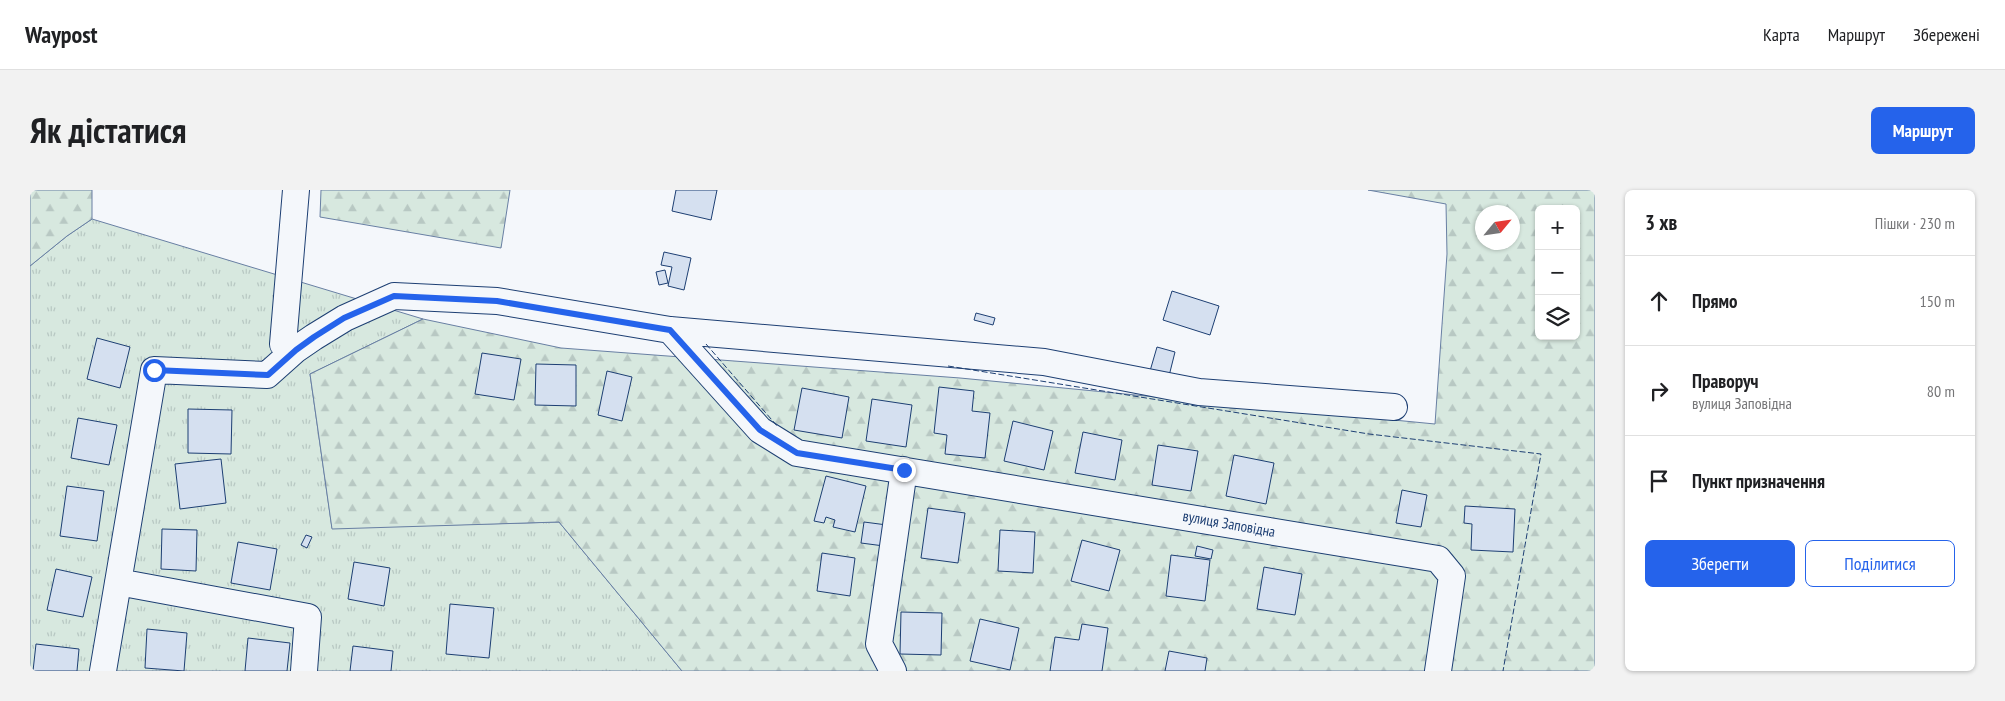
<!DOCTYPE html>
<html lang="uk">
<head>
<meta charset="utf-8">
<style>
	:root { --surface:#fff; --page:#f2f2f2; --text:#202124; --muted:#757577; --line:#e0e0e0; --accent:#2563eb }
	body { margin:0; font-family:"PT Sans Narrow",sans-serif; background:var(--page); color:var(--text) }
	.controls { position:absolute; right:15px; top:15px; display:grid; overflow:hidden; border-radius:8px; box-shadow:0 1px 4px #0004 }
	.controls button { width:45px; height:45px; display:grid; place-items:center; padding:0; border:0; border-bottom:1px solid var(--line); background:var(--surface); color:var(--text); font:25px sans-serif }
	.compass { position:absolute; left:1445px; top:15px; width:45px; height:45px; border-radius:50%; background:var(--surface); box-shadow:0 1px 4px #0004; rotate:61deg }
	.stop { position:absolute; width:15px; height:15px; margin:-11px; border:4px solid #2563eb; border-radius:50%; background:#fff }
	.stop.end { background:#2563eb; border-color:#fff; box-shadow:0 1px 5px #0008 }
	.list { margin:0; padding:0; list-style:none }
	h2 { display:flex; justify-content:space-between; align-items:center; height:65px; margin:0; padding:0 20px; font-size:21px }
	h2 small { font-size:16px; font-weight:400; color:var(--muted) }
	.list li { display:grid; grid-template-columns:32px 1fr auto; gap:15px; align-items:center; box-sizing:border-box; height:90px; padding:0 20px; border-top:1px solid var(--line) }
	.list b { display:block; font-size:19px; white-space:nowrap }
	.list p { margin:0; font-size:16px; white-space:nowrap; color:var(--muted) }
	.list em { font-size:16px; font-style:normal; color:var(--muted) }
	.actions { display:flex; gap:10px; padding:15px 20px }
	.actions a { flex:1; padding:11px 0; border:1px solid var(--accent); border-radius:8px; text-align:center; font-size:18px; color:var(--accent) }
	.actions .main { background:var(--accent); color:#fff }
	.icon { flex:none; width:28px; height:28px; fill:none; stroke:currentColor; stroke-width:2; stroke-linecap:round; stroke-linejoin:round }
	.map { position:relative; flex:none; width:1565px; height:481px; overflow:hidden; border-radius:8px }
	header { display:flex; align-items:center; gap:30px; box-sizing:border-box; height:70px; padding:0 25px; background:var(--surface); border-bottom:1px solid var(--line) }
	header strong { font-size:24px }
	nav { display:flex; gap:28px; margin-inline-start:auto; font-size:18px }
	.intro { display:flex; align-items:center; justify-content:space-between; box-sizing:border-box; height:120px; padding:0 30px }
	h1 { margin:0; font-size:35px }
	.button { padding:12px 22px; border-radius:8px; background:var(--accent); color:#fff; font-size:18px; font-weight:700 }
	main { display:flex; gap:30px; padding:0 30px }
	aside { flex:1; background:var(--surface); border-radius:8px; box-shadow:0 1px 4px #0004 }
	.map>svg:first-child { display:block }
	.grass { fill:url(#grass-tufts); stroke:#687fa3 }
	.forest { fill:url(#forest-firs); stroke:#687fa3; fill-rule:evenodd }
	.building { fill:#d5e0f0; stroke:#1d3f73 }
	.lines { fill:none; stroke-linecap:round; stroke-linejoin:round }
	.minor-casing { stroke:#1d3f73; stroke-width:28 }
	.minor { stroke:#f4f7fb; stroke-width:26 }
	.fence { stroke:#1d3f73; stroke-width:1; stroke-dasharray:6 2.5; stroke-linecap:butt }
	.route { stroke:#2563eb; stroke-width:6 }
	.labels { text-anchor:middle; stroke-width:4; stroke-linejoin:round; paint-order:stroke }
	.street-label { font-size:15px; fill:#1d3f73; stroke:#f4f7fb }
</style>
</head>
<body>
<header>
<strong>Waypost</strong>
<nav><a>Карта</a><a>Маршрут</a><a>Збережені</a></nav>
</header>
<div class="intro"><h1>Як дістатися</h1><a class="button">Маршрут</a></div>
<main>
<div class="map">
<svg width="1565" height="481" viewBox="0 0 1565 481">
	<defs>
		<pattern id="grass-tufts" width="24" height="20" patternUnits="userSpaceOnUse" patternTransform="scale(1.25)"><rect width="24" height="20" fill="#d7e8df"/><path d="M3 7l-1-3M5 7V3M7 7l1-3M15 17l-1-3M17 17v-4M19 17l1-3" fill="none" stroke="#b8c8c3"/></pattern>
		<pattern id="forest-firs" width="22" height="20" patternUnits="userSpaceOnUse" patternTransform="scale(1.25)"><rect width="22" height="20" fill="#d7e8df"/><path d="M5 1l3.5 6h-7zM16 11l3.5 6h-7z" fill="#b8c8c3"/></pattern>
	</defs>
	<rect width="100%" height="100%" fill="#f4f7fb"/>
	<path class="grass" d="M62,29L393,129L280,184L302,338L529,332L652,481H0V76L37,46Z"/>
	<path class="forest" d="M0,0H62V29L37,46L0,76Z
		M291,0H480L471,58L290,27Z
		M1338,0H1565V481H652L529,332L302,339L280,184L393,129L531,158L930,188L1405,234L1417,64L1416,14ZM1509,19H1546V146H1509ZM1452,22H1482V52H1452Z"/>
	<path class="building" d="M646,0H687L681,30L642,21Z
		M634,62L661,68L654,100L638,96L642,77L631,75Z
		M635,80L638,93L629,95L626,82Z
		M1142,101L1189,116L1180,145L1133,130Z
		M946,123L965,128L963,135L944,130Z
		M67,148L100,157L90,198L57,189Z
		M1127,157L1145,162L1139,186L1120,181Z
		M452,163L491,169L484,210L445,204Z
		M506,174L546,175V216L505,215Z
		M577,181L602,187L592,231L568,225Z
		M909,197L944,201L942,221L960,223L955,268L915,264L917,245L904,243Z
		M772,198L819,207L812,248L764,240Z
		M842,209L882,215L876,257L836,251Z
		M158,219L202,220L201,264L158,263Z
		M48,228L87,235L79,275L41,268Z
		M983,231L1023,241L1014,280L974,271Z
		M1053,242L1092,250L1085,290L1045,283Z
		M1128,255L1168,261L1161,301L1122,295Z
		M1204,265L1244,273L1236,314L1196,306Z
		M191,269L196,313L150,319L145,274Z
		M796,286L836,296L825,342L803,337L805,330L796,327L794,333L784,331Z
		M37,296L74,301L67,351L30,346Z
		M1372,300L1397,305L1391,337L1366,333Z
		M1435,316L1485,319L1483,362L1441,360L1442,334L1434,333Z
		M898,318L935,323L928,373L891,368Z
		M834,332L857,335L854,356L831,353Z
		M132,339L167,340L166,381L131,379Z
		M970,340L1005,342L1003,383L968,381Z
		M276,345L282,347L277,358L271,355Z
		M1052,350L1090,360L1079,401L1041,391Z
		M208,352L247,359L240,400L201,393Z
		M1167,356L1183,360L1181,369L1165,366Z
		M792,363L825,368L820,406L787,401Z
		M1141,365L1180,370L1175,411L1136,406Z
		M324,372L360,378L354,416L318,409Z
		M1234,377L1272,384L1265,425L1227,419Z
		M26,379L62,387L53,427L17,420Z
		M420,414L464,418L459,468L416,464Z
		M871,422L912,423L911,465L870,464Z
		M950,429L989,438L980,480L940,471Z
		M1052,434L1078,438L1072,481H1020L1025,447L1049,450Z
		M117,439L157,443L154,481L115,478Z
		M218,448L260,453L257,481H215Z
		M6,454L49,459L47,481H3Z
		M323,456L363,461L361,481H320Z
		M1139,461L1177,468L1175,481H1135Z"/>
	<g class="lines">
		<defs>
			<path id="minor" d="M640,140L730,240L767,263L1408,369L1422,386L1408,481
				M265,160L253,154L266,0
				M88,392L278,427L274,481
				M73,481L124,180L237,185L265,160L284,147L315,128L364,106L467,111L640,140L1014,172L1169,202L1364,217
				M863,481L849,454L874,280"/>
		</defs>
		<use href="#minor" class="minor-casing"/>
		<use href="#minor" class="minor"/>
		<path class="fence" d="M676,154L748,237
			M918,176L1339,244L1511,264L1473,481"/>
	</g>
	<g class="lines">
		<path class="route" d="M124,180L238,185L266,160L284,147L314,128L364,106L467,111L640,140L730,240L767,263L874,280"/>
	</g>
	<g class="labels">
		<g class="street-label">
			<text transform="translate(1199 334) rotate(10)" y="5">вулиця Заповідна</text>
		</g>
	</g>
</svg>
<div class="controls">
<button>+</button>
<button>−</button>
<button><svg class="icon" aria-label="layers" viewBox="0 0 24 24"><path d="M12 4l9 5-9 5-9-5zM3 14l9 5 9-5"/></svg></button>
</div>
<svg class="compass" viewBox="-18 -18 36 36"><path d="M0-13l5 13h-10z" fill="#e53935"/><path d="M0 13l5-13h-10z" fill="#757577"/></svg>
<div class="stop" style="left:124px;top:180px"></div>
<div class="stop end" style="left:874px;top:280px"></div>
</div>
<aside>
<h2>3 хв<small>Пішки · 230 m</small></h2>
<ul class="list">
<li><svg class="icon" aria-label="ahead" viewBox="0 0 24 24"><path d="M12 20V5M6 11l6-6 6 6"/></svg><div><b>Прямо</b></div><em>150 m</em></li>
<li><svg class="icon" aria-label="right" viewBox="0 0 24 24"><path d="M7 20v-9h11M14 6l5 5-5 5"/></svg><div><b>Праворуч</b><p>вулиця Заповідна</p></div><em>80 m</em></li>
<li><svg class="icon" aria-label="arrive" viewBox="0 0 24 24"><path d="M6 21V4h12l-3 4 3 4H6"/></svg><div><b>Пункт призначення</b></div></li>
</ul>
<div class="actions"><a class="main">Зберегти</a><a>Поділитися</a></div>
</aside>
</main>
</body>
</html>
